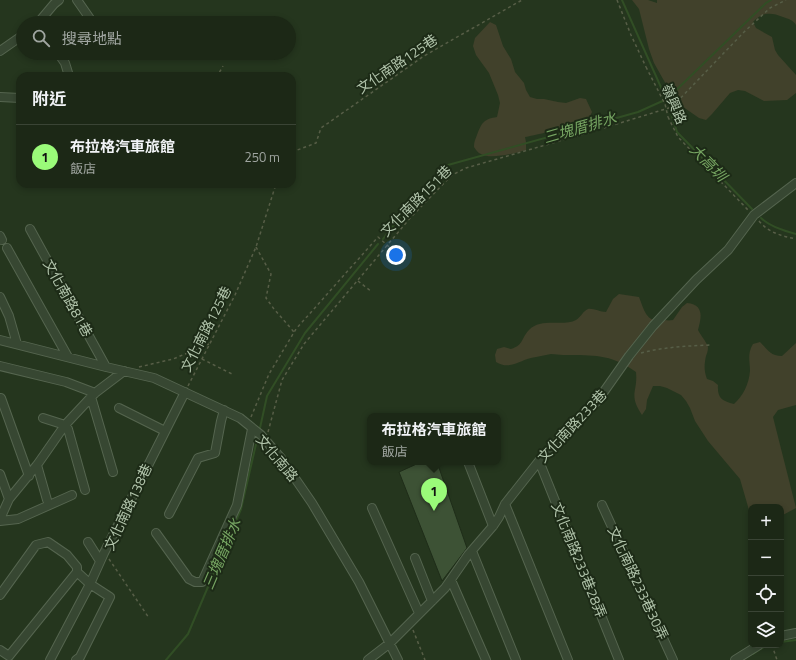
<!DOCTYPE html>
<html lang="zh-TW">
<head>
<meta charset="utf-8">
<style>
	:root { --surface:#1c2816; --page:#25301f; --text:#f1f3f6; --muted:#a0a6a1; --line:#3a4435; --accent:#9afb79 }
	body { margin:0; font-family:"Titillium Web","Noto Sans TC",sans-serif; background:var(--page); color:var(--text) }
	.controls { position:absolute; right:12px; bottom:12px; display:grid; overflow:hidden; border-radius:8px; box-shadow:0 2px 6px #0003 }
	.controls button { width:36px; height:36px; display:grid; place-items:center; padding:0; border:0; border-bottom:1px solid var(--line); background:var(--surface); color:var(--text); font:20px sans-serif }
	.you { position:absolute; left:396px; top:255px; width:14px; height:14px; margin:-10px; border:3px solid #fff; border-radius:50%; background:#1a73e8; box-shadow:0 0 0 6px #1a73e833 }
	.badge { display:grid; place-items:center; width:26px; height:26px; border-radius:50%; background:var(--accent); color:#111; font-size:13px; font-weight:700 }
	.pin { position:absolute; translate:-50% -33px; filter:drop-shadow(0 1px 2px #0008) }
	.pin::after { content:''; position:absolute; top:21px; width:14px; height:12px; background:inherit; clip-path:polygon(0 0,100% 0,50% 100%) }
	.popup { position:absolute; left:367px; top:413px; width:134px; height:52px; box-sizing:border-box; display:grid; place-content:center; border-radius:8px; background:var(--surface); filter:drop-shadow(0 1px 3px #0005); font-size:13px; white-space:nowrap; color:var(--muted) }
	.popup b { font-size:15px; color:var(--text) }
	.popup::after { content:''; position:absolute; left:50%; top:100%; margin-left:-8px; border:8px solid transparent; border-top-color:var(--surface) }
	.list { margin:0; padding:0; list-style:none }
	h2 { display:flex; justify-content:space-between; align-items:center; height:52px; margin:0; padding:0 16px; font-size:17px }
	h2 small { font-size:13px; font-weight:400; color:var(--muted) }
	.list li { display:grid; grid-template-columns:26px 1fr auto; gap:12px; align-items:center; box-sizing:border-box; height:64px; padding:0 16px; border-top:1px solid var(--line) }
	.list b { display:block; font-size:15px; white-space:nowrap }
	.list p { margin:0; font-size:13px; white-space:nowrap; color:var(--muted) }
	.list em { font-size:13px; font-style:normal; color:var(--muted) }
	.icon { flex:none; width:22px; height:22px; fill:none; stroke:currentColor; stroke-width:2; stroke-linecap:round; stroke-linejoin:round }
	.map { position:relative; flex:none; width:796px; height:660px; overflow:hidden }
	.search { position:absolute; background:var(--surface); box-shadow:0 2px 6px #0003; left:16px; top:16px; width:280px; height:44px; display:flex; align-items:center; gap:10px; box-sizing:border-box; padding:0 14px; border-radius:22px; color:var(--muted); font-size:15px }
	.panel { position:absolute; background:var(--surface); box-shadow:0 2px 6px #0003; left:16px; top:72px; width:280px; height:116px; border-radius:12px }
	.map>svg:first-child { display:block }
	.green { fill:#41412b }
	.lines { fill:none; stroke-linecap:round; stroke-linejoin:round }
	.stream { stroke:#314e25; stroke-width:2 }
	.building { fill:#3d5235; stroke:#1f2d19 }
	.minor-casing { stroke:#55654f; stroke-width:10 }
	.path { stroke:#575e47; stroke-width:1.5; stroke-dasharray:3 3; stroke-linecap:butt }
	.minor { stroke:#374732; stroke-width:8 }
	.path-bridge { stroke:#575e47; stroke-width:1.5; stroke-dasharray:3 3; stroke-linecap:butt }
	.labels { text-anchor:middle; stroke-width:4; stroke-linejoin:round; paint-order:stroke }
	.street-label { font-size:14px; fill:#b1c4ab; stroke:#1d2b17 }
	.water-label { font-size:15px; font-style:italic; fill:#76a562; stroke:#1d2b17 }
</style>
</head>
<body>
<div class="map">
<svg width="796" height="660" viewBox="0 0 796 660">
	<rect width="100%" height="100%" fill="#25361e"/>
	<path class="green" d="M632,0H648L657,3V0H796V25C793,20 789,19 783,17C771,12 762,12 753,22L756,28L772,37L775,50L778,55L796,75V93L787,100L764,101L745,91L738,90L730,93L712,114L706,120L699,118L676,102L654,63L649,49L639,9Z
		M490,22L496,25L503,46L511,59L515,72L524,83L526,90L530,97L537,99H544L558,102L566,103L580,98L586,99L592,112C591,114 590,116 589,117C584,123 534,136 525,137L526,142V150C516,153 490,160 481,154C478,153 476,150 474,147C474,142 475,140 477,135C482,122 484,119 497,117L500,103L498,95L489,73L476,55L473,46L475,38Z
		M619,294L639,297C642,304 645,318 654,320C656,321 658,319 660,320C666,320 668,321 673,320L682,307L687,303C705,305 701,318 698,330C701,336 706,341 708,347C708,351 707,353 706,356C704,365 704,371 707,379L713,381L718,385C717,398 722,401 734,404C743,396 749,384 750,371C750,361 747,354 753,344L760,342C768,350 770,356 782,356L796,343V405L778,410L773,417L796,508L781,516V507H751V517L740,479L708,441L695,421L690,408L686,401L681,395L667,388L660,386H653L647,400L646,409L642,415C628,394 638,393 636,372C612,354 592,355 563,355C559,355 555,354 551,354C546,355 541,356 536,357C520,359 511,371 496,362L495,355L497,349L504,347L511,349C524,345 521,338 529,330C541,317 564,327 576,320C581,317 583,311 588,309C593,308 600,312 606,312L613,299Z"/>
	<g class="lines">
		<path class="stream" d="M622,0L668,103
			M671,113L677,132L752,209
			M761,218C770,227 784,231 796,234
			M383,239L400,217L448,165L638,112L667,99L766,3L771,0
			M260,428L267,396L305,333L378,244
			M781,642L796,640
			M753,654L767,645
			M166,660L188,634L241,509L257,440"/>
	</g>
	<path class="building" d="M421,462H437L467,548L442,581L399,472Z"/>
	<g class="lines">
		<defs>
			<path id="minor" d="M77,0L93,23
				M38,23L54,4L59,0
				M0,51L23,35
				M58,53L65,63L69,76
				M0,97L20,98
				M30,229L106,367
				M0,236L2,240
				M7,248L68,357
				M0,297L9,316L17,344
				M0,340L106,367L154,378L240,418L261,435L281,458L312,503L359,582L398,660
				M0,366L66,382L95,393
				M91,397L113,472
				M1,398L29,476
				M119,408L165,431
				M43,418L65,425L68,429L85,490
				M539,461L619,660
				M468,462L493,526
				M37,465L47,500
				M0,474L9,499
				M505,504L568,660
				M602,505L673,660
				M372,508L419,613
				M169,514L198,458L215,453L221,421L224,410
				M0,519L9,499L37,465L65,425L95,393L124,371
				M0,521L18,519L72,495
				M156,533L189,579L195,582H202L237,505L252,429
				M88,542L100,561
				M472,551L516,660
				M415,558L432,601
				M451,580L486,660
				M0,595L36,545L48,542L67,555L77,567V572L90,584L110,597L80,657L76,660
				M781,636L796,633
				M0,650L9,656L77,572
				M50,660L90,584L104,553L185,392
				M368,660L390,643L445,588L468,555L493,526L499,517L505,504L539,461L598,400L629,356L653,326L696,280L728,250L754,215L796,183
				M735,660L759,645"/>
		</defs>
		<use href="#minor" class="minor-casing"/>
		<path class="path" d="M617,0L631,35L646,67
			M215,76L219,73L223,66
			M668,117L678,137L748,210
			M292,152L316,143L321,128L424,56L522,0
			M759,221C769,233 782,236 796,239
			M256,247L271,274L266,298L274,309L294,332
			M358,281L372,292
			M641,353C664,347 687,346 711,345
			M202,359L232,374
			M139,367L173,359L209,344
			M188,386L235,295L256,247L276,184
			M251,417L269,374L296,329L378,237L396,253
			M268,432L282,380L304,344L411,217L452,175L466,168L594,131L672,107L744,32L770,8L786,0
			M109,559L149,618
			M413,630L425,660
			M772,645L777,660"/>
		<use href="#minor" class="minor"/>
		<path class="path-bridge" d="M646,67L665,104L668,117"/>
	</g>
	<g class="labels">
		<g class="street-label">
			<text transform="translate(397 64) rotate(-34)" y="5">文化南路125巷</text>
			<text transform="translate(674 104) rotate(67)" y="5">嶺興路</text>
			<text transform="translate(416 201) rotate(-45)" y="5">文化南路151巷</text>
			<text transform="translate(68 298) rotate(61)" y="5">文化南路81巷</text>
			<text transform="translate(206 329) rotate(-63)" y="5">文化南路125巷</text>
			<text transform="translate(572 426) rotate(-47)" y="5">文化南路233巷</text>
			<text transform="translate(277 458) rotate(50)" y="5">文化南路</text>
			<text transform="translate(128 507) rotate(-65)" y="5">文化南路138巷</text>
			<text transform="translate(579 560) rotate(68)" y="5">文化南路233巷28弄</text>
			<text transform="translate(638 583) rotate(65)" y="5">文化南路233巷30弄</text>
		</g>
		<g class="water-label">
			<text transform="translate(580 128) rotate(-16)" y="5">三塊厝排水</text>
			<text transform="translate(708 163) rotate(46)" y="5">大高圳</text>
			<text transform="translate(222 554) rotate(-67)" y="5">三塊厝排水</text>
		</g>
	</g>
</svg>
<div class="controls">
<button>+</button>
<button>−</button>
<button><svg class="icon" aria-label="locate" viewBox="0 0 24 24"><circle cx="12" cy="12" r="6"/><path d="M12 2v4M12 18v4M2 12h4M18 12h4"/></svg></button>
<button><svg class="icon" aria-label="layers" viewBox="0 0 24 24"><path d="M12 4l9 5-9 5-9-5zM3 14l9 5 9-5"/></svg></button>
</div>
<div class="you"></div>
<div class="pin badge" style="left:434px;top:511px">1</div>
<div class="popup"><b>布拉格汽車旅館</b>飯店</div>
<div class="search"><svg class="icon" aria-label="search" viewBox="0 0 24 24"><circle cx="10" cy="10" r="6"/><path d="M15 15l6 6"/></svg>搜尋地點</div>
<section class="panel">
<h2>附近<small></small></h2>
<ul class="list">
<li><span class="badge">1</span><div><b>布拉格汽車旅館</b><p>飯店</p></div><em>250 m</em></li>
</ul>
</section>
</div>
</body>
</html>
